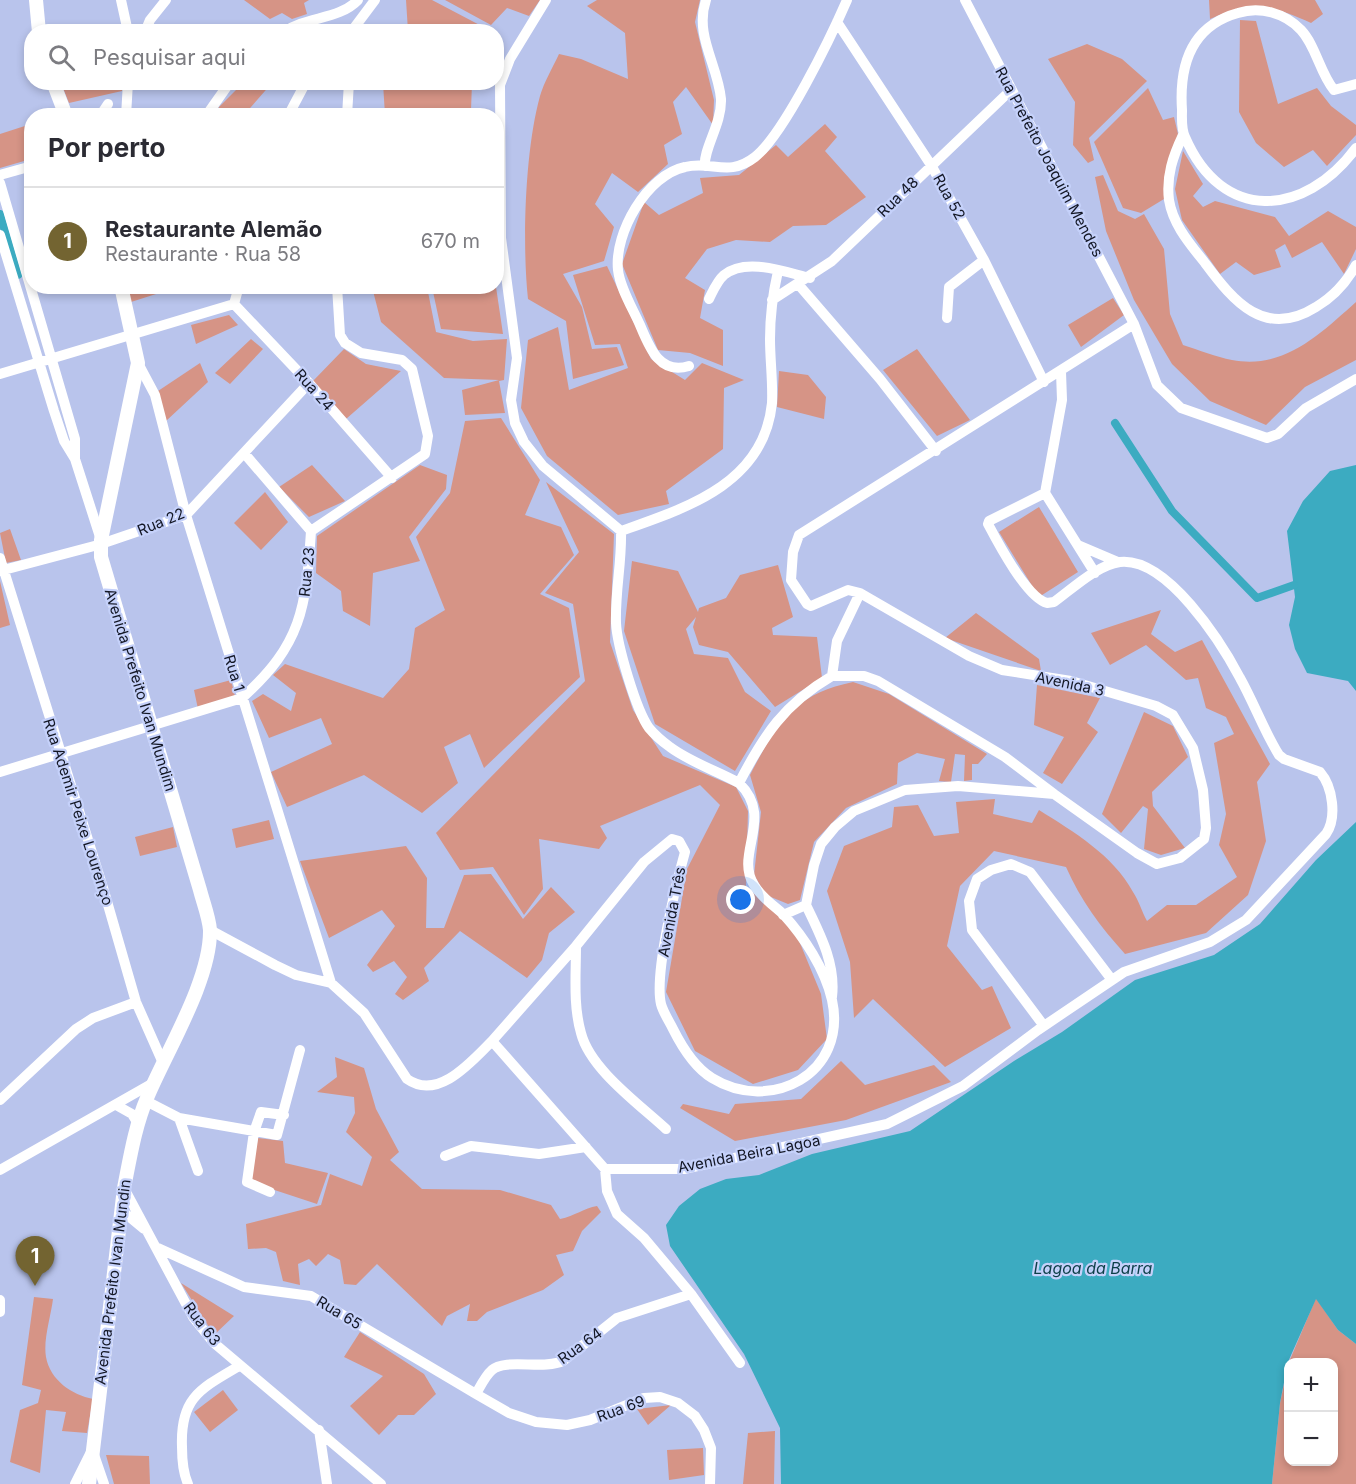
<!DOCTYPE html>
<html lang="pt">
<head>
<meta charset="utf-8">
<style>
	:root { --surface:#fff; --page:#f2f2f3; --text:#2b2b33; --muted:#7c7c81; --line:#e1e1e2; --accent:#736431 }
	body { margin:0; font-family:Inter,sans-serif; background:var(--page); color:var(--text) }
	.controls { position:absolute; right:18px; bottom:18px; display:grid; overflow:hidden; border-radius:12px; box-shadow:0 3px 9px #0003 }
	.controls button { width:54px; height:54px; display:grid; place-items:center; padding:0; border:0; border-bottom:2px solid var(--line); background:var(--surface); color:var(--text); font:30px sans-serif }
	.you { position:absolute; left:741px; top:900px; width:21px; height:21px; margin:-15px; border:4px solid #fff; border-radius:50%; background:#1a73e8; box-shadow:0 0 0 9px #1a73e833 }
	.badge { display:grid; place-items:center; width:39px; height:39px; border-radius:50%; background:var(--accent); color:#fff; font-size:20px; font-weight:700 }
	.pin { position:absolute; translate:-50% -50px; filter:drop-shadow(0 2px 3px #0008) }
	.pin::after { content:''; position:absolute; top:32px; width:21px; height:18px; background:inherit; clip-path:polygon(0 0,100% 0,50% 100%) }
	.list { margin:0; padding:0; list-style:none }
	h2 { display:flex; justify-content:space-between; align-items:center; height:78px; margin:0; padding:0 24px; font-size:26px }
	h2 small { font-size:20px; font-weight:400; color:var(--muted) }
	.list li { display:grid; grid-template-columns:39px 1fr auto; gap:18px; align-items:center; box-sizing:border-box; height:108px; padding:0 24px; border-top:2px solid var(--line) }
	.list b { display:block; font-size:22px; white-space:nowrap }
	.list p { margin:0; font-size:20px; white-space:nowrap; color:var(--muted) }
	.list em { font-size:20px; font-style:normal; color:var(--muted) }
	.icon { flex:none; width:33px; height:33px; fill:none; stroke:currentColor; stroke-width:2; stroke-linecap:round; stroke-linejoin:round }
	.map { position:relative; flex:none; width:1356px; height:1484px; overflow:hidden }
	.search { position:absolute; background:var(--surface); box-shadow:0 3px 9px #0003; left:24px; top:24px; width:480px; height:66px; display:flex; align-items:center; gap:15px; box-sizing:border-box; padding:0 21px; border-radius:24px; color:var(--muted); font-size:22px }
	.panel { position:absolute; background:var(--surface); box-shadow:0 3px 9px #0003; left:24px; top:108px; width:480px; height:186px; border-radius:24px }
	.map>svg:first-child { display:block }
	.green { fill:#d69486 }
	.water { fill:#3cabc1 }
	.lines { fill:none; stroke-linecap:round; stroke-linejoin:round }
	.canal { stroke:#3cabc1; stroke-width:8 }
	.minor { stroke:#fff; stroke-width:10 }
	.major { stroke:#fff; stroke-width:14 }
	.labels { text-anchor:middle; stroke-width:4.5; stroke-linejoin:round; paint-order:stroke }
	.street-label { font-size:15px; fill:#131725; stroke:#c5d1fa }
	.water-label { font-size:16px; font-style:italic; fill:#0c3f48; stroke:#c5d1fa }
</style>
</head>
<body>
<div class="map">
<svg width="1356" height="1484" viewBox="0 0 1356 1484">
	<rect width="100%" height="100%" fill="#b9c4ec"/>
	<path class="green" d="M244,0H309L304,3L307,14L292,19L282,13L270,19Z
		M406,0H432L491,31H408Z
		M445,0H540L529,16L507,8L491,25Z
		M597,0H700L695,22L714,100L713,125L686,87L673,102L682,134L664,145L668,164L638,192L612,173L595,204L614,227L604,261L563,274L582,307L592,349L617,347L624,365L573,379L566,321L528,299C522,244 525,150 540,96C544,82 553,67 559,54L581,59L628,79L625,33L587,6Z
		M1209,0H1315L1323,14L1311,23C1271,5 1251,0 1210,19Z
		M1240,20L1256,21L1278,104L1317,88L1331,106L1356,125V135L1327,166L1313,150L1284,167L1256,143L1239,112Z
		M1087,44L1122,59L1147,81L1089,138L1094,160L1088,163L1073,145L1075,102L1048,59Z
		M61,83H123L122,91L69,103Z
		M243,83H272L244,115H216L219,107Z
		M383,83H472L471,110L487,109L489,115H385Z
		M1148,88L1163,120L1174,117L1178,134L1164,199L1141,213L1123,208L1094,142Z
		M31,124V159L0,168V134Z
		M825,124L837,137L825,151L866,197L826,225L793,226L770,242L736,240L707,249L685,278L705,290L700,318L723,330V366L690,353L658,350L622,264L644,202L659,215L703,193L700,178L739,175L776,145L788,157Z
		M1183,151L1203,184L1193,196L1203,207L1215,201L1275,217L1289,236L1328,211L1356,227V249L1344,274L1322,242L1292,258L1285,244L1275,250L1281,267L1254,275L1236,262L1220,274L1182,220L1175,189Z
		M1103,175L1118,211L1135,219L1144,214L1164,249L1170,314L1183,345C1199,350 1216,357 1232,360C1284,370 1320,334 1356,302V360L1305,387L1266,425L1210,401L1172,364L1134,300L1106,231L1095,177Z
		M607,266L651,359L685,380L702,363L744,380L724,388L723,449L666,491L669,504L618,515L547,456L521,408L528,340L558,327L569,390L628,368L620,344L595,345L573,275Z
		M128,287H178L131,302Z
		M372,287H427L436,332L473,341L507,339L504,380L499,381L505,413L465,415L462,390L499,380L444,378L381,322Z
		M432,287H496L503,334L441,329Z
		M1113,298L1124,315L1081,347L1068,325Z
		M229,315L238,325L196,344L191,325Z
		M251,339L263,349L230,384L215,373Z
		M344,349L366,364L401,371L346,419L312,382Z
		M917,349L970,420L937,436L883,370Z
		M200,363L208,382L166,421L158,391Z
		M779,371L808,375L826,397L824,419L777,407Z
		M501,418L540,480L525,515L561,527L574,555L540,594L569,608L580,677L484,768L470,734L444,747L458,783L422,813L364,775L287,807L271,772L332,744L321,718L269,738L252,701L263,694L291,711L296,693L273,675L285,664L383,698L409,669L415,628L445,610L416,537L450,493L465,421Z
		M312,465L345,501L309,517L279,487Z
		M420,465L447,475L446,489L409,537L420,561L373,573L370,626L343,611L341,591L316,573L317,536Z
		M546,482L614,534L610,642L633,710L663,756L736,787L748,811L746,886L795,931L821,994L827,1039L798,1070L753,1084L695,1051L666,992L687,869L720,805L700,785L600,826L607,838L599,849L539,839L543,889L524,915L493,867L460,870L436,833L585,681L573,604L545,593L579,552Z
		M265,492L288,522L261,550L234,523Z
		M1039,507L1078,572L1039,597L999,532Z
		M10,529L21,560L6,563L0,533Z
		M632,561L678,571L698,612L699,608L726,598L740,575L778,565L793,617L772,628L773,635L817,637L822,678L775,707L728,652L699,645L693,627L696,617L686,629L694,654L728,658L745,692L771,711L735,771L655,724L624,631Z
		M0,581L10,625L0,628Z
		M1161,610L1151,634L1175,652L1202,640L1270,764L1257,782L1266,841L1248,895L1206,933L1125,954C1100,926 1081,901 1066,867L994,851L960,886L947,946L982,990L992,986L1011,1028L945,1067L873,999L854,1018L850,962L827,891L844,846L892,827L894,807L918,805L934,836L959,833L956,802L995,799L993,814L1032,823L1039,810C1074,832 1113,855 1133,892C1139,901 1142,912 1147,921L1167,905H1196L1237,877L1219,845L1226,814L1214,743L1234,734L1226,717L1206,708L1198,678L1186,680L1146,645L1110,665L1091,633Z
		M976,613L1039,659L1041,671L945,638Z
		M231,680L236,700L198,709L194,690Z
		M853,682L889,694L987,754L978,764H972V780L964,781L965,755L955,754L951,782L939,781L945,759L917,753L898,763L897,784L846,808L814,842L800,900L788,904L766,895L754,875L761,812L750,775C777,723 792,695 853,682Z
		M1037,685L1100,698L1087,723L1098,732L1062,784L1043,773L1064,737L1034,725Z
		M1144,712L1173,726L1188,757L1152,792L1153,806L1185,848L1161,855L1144,849L1148,809L1143,806L1121,833L1102,814Z
		M269,820L274,839L236,848L232,829Z
		M173,827L177,847L140,856L135,837Z
		M406,846L427,878L426,928H444L464,875L491,874L523,919L551,887L575,912L549,933L542,960L527,978L460,931L424,968L429,981L403,1000L395,994L407,977L394,961L373,972L367,965L395,926L382,910L329,938L300,861Z
		M335,1057L364,1068L376,1109L399,1152L390,1160L422,1189L500,1190L551,1205L560,1219C575,1216 584,1208 597,1206L601,1212L582,1231L573,1251L556,1255L564,1275L543,1290L487,1312L477,1321H467L470,1304L447,1316L442,1326L377,1264L356,1285L344,1284L340,1260L328,1254L316,1266L309,1259L298,1264L300,1285L283,1281L276,1252L266,1248L248,1249L246,1224L321,1205L330,1174L362,1186L372,1157L346,1132L355,1113L354,1097L317,1092L337,1077Z
		M841,1061L865,1085L934,1065L951,1082L846,1120L735,1141L680,1108L683,1104L729,1114L735,1104L801,1099Z
		M258,1138L283,1141L285,1163L328,1173L317,1204L250,1182Z
		M181,1283L234,1316L214,1335Z
		M34,1297L53,1299C51,1316 43,1340 46,1357C50,1380 72,1395 93,1399L87,1433L62,1431L66,1412L46,1410L40,1473L10,1462L20,1410L38,1403L41,1390L22,1385Z
		M1316,1298L1338,1330L1356,1344V1484H1272L1280,1403L1288,1366V1462H1334V1362H1289Z
		M360,1332L424,1374L436,1394L414,1415H398L379,1435L350,1406L383,1376L344,1357Z
		M223,1390L238,1410L210,1432L194,1412Z
		M671,1405L648,1425L637,1409Z
		M775,1431L774,1484H743L748,1433Z
		M703,1448L704,1475L669,1480L667,1450Z
		M106,1455L149,1456L150,1484H114Z"/>
	<path class="water" d="M1356,465V691L1348,681L1307,673L1295,649L1289,625L1295,597L1287,531L1303,501L1330,471Z
		M1356,822V1344L1338,1330L1316,1299L1288,1362L1280,1403L1272,1484H781L780,1428L744,1354L670,1246L666,1225L679,1206L700,1189L726,1179L759,1175L812,1154L910,1131L1014,1061L1062,1032L1135,980L1214,955L1260,924L1316,860Z"/>
	<g class="lines">
		<path class="canal" d="M0,214L18,275
			M1115,423L1172,511L1257,598L1294,585"/>
		<path class="minor" d="M121,0L128,32
			M965,0L1134,324L1157,385L1181,408L1267,438L1278,434L1306,408L1356,379
			M837,22L931,165L984,260L1044,382
			M145,32L150,20L166,0
			M284,32C307,16 339,20 358,0
			M351,32L375,0
			M1356,84L1334,90C1320,73 1316,46 1301,30C1285,13 1260,6 1238,13C1191,26 1179,65 1182,110C1182,118 1181,129 1185,137C1222,223 1304,218 1356,148
			M100,116L108,104
			M126,116L128,82
			M206,116L230,82
			M288,116L306,82
			M347,116L349,82
			M1183,135C1173,156 1166,176 1169,200C1173,225 1190,244 1205,263C1234,302 1265,339 1316,307C1333,297 1346,283 1356,265
			M705,166C703,149 722,124 721,99C718,65 694,35 706,0
			M0,175L32,166
			M0,183L75,439V459
			M0,235L54,411L64,441L75,459L101,540
			M798,284L880,379L936,451
			M709,299C713,291 717,281 724,275C746,257 785,272 810,278
			M772,300L832,261L1011,90
			M234,304L309,383L392,478
			M947,318L949,287L984,260
			M138,363L155,395L186,515L331,983
			M689,366C660,375 650,349 640,325C633,309 620,288 618,270C614,233 647,175 685,167C712,160 728,178 755,157C784,134 831,37 847,0
			M0,374L234,304L239,286
			M244,453L311,531
			M1045,493L1095,573
			M621,531C686,508 764,484 772,403C773,382 770,360 770,339C770,315 773,293 778,271
			M1078,545L1118,562
			M0,558L104,891L136,1002L163,1063
			M0,571L98,545L186,515L309,383
			M860,593L837,641L832,676H864L878,681L1005,757L1054,794
			M0,772L242,698C302,644 306,608 311,531L425,454L428,436L412,369L402,360L361,353L345,343L340,335L337,286
			M739,783C764,735 784,704 832,676
			M806,905C820,934 836,964 832,997
			M783,915L806,905L814,865L821,844L835,827L854,811L905,790L958,786L1054,794L1137,853L1157,864L1180,858L1204,839L1206,828L1203,790L1193,748L1173,715L1156,706L1071,681L1002,670L969,656L860,593L848,590L811,606L807,604L791,580L793,552L799,535L1134,324
			M210,930L275,965L296,975L331,983L364,1013L407,1079C438,1101 471,1062 492,1041L605,1169H684L887,1124L963,1086L1038,1030L1124,972L1210,942L1246,920L1326,834C1337,818 1333,787 1320,772L1284,759L1279,755C1264,731 1254,703 1240,678C1221,642 1167,557 1120,562C1097,565 1072,589 1054,602L1047,603C1027,598 998,543 988,524L989,521L1045,493L1062,400L1061,372
			M576,946C576,975 573,1005 581,1033C590,1069 639,1104 666,1129
			M1044,1026L972,930L969,901L977,879L991,870L1011,864L1030,872L1112,980
			M492,1041L576,946L644,862L672,839L679,841L685,852C676,884 654,974 661,1004C663,1012 669,1021 673,1029C682,1047 694,1067 712,1078C770,1114 848,1074 832,1000C825,969 804,937 783,914C773,905 761,897 754,885C734,854 775,818 739,783C717,771 690,762 670,747C663,742 654,734 649,728C636,710 617,645 616,623C615,591 622,562 621,531L543,466L524,442L515,423L511,400L517,358L501,238L500,85L510,59L546,0
			M0,1100L76,1029L93,1018L136,1002
			M146,1101L179,1118L277,1135L300,1050
			M116,1105L132,1114L139,1125
			M179,1118L198,1171
			M445,1156L471,1146L539,1154L586,1147
			M605,1169L607,1191L617,1214L644,1238L691,1294L740,1363
			M0,1170L153,1083
			M124,1188L193,1317L214,1343L381,1484
			M270,1192L247,1182L254,1132L261,1112L284,1115
			M121,1210L144,1229
			M158,1248L244,1287L311,1296L476,1394L509,1413L536,1422L567,1425L590,1420L644,1398L660,1397L678,1403L695,1416L704,1430L711,1448L710,1484
			M0,1300V1312
			M476,1394C480,1387 485,1376 492,1370C505,1358 544,1370 563,1361L617,1318L691,1294
			M319,1430L327,1484
			M93,1452L104,1484
			M75,1484L91,1452
			M188,1484C183,1473 182,1459 182,1447C180,1398 200,1389 239,1366"/>
		<path class="major" d="M36,0L39,32
			M53,82L66,116
			M89,1484L124,1188C130,1158 135,1126 147,1098C166,1052 211,980 210,930C209,917 203,902 200,890L101,557V540L138,363L121,286"/>
	</g>
	<g class="labels">
		<g class="street-label">
			<text transform="translate(1049 162) rotate(62)" y="5">Rua Prefeito Joaquim Mendes</text>
			<text transform="translate(898 197) rotate(-44)" y="5">Rua 48</text>
			<text transform="translate(949 197) rotate(61)" y="5">Rua 52</text>
			<text transform="translate(314 390) rotate(48)" y="5">Rua 24</text>
			<text transform="translate(161 522) rotate(-22)" y="5">Rua 22</text>
			<text transform="translate(307 572) rotate(-84)" y="5">Rua 23</text>
			<text transform="translate(234 673) rotate(73)" y="5">Rua 1</text>
			<text transform="translate(1070 684) rotate(12)" y="5">Avenida 3</text>
			<text transform="translate(140 690) rotate(73)" y="5">Avenida Prefeito Ivan Mundim</text>
			<text transform="translate(78 812) rotate(72)" y="5">Rua Ademir Peixe Lourenço</text>
			<text transform="translate(672 912) rotate(-79)" y="5">Avenida Três</text>
			<text transform="translate(749 1154) rotate(-11)" y="5">Avenida Beira Lagoa</text>
			<text transform="translate(113 1282) rotate(-83)" y="5">Avenida Prefeito Ivan Mundin</text>
			<text transform="translate(339 1313) rotate(31)" y="5">Rua 65</text>
			<text transform="translate(202 1324) rotate(53)" y="5">Rua 63</text>
			<text transform="translate(580 1346) rotate(-36)" y="5">Rua 64</text>
			<text transform="translate(621 1409) rotate(-20)" y="5">Rua 69</text>
		</g>
		<g class="water-label">
			<text x="1093" y="1274">Lagoa da Barra</text>
		</g>
	</g>
</svg>
<div class="controls">
<button>+</button>
<button>−</button>
</div>
<div class="you"></div>
<div class="pin badge" style="left:35px;top:1286px">1</div>
<div class="search"><svg class="icon" aria-label="search" viewBox="0 0 24 24"><circle cx="10" cy="10" r="6"/><path d="M15 15l6 6"/></svg>Pesquisar aqui</div>
<section class="panel">
<h2>Por perto<small></small></h2>
<ul class="list">
<li><span class="badge">1</span><div><b>Restaurante Alemão</b><p>Restaurante · Rua 58</p></div><em>670 m</em></li>
</ul>
</section>
</div>
</body>
</html>
